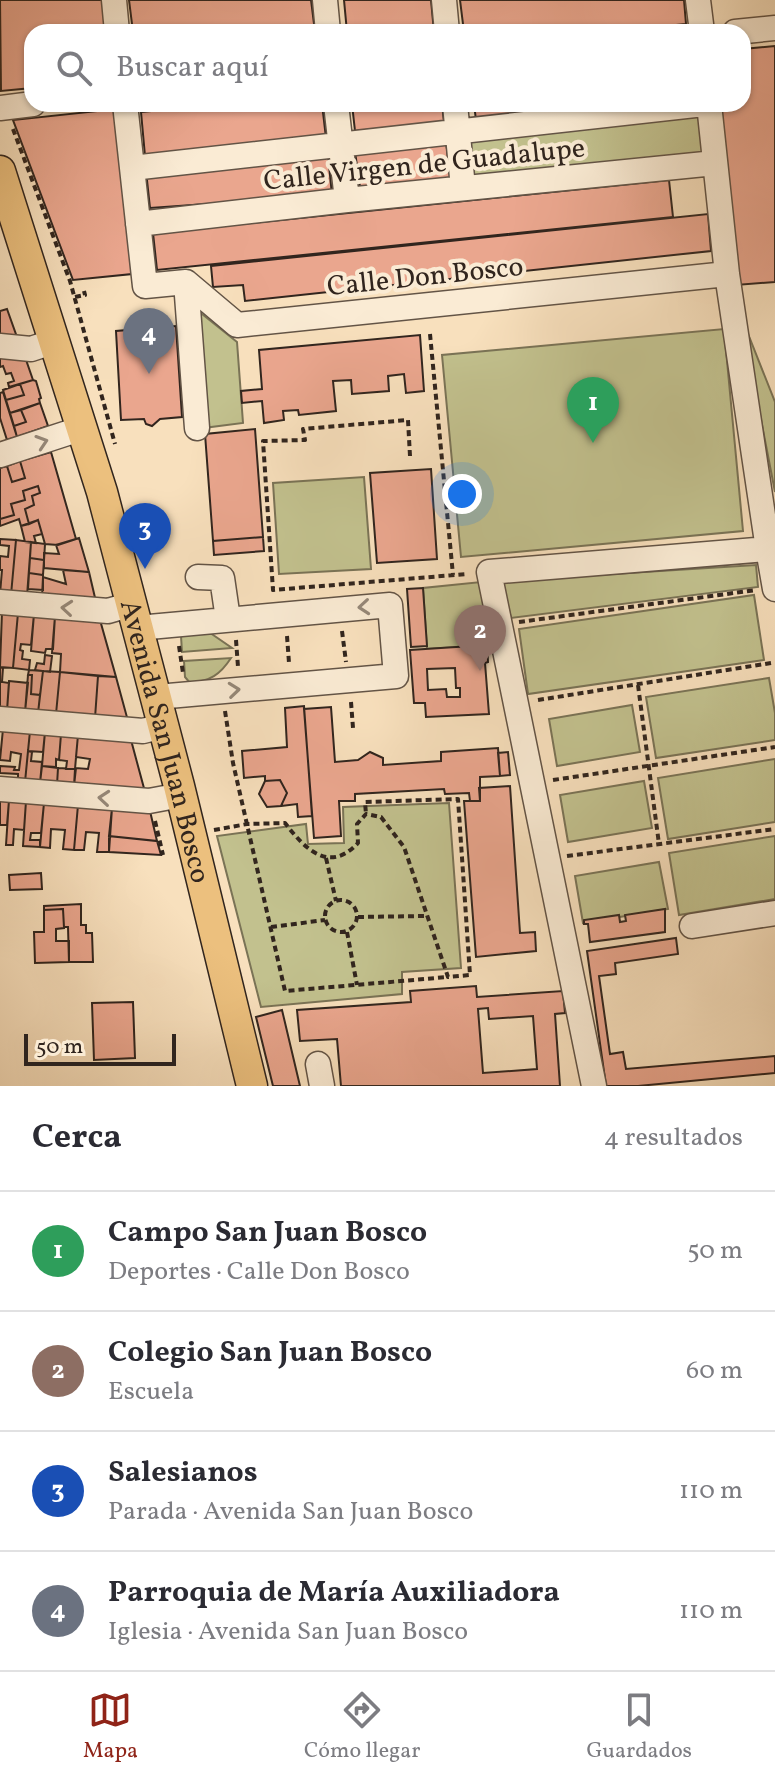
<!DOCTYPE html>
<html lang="es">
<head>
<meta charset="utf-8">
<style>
	:root { --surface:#fff; --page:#f2f2f3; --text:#2b2b33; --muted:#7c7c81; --line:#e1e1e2; --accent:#8f2418 }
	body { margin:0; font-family:Vollkorn,serif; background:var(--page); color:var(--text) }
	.scale { position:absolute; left:24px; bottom:20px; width:152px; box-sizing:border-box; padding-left:8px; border:4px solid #31251e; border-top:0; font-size:22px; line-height:28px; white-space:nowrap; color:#31251e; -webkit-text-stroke:6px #faebd4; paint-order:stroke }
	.you { position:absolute; left:462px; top:494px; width:28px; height:28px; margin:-20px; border:6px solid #fff; border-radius:50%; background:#1a73e8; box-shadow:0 0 0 12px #1a73e833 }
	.badge { display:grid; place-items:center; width:52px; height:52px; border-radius:50%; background:var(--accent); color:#fff; font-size:26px; font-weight:700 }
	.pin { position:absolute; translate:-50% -66px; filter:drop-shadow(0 2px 4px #0008) }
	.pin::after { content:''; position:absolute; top:42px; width:28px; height:24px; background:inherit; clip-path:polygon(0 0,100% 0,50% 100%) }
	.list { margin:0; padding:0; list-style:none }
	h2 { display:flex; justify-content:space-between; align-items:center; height:104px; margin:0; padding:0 32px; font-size:34px }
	h2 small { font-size:26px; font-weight:400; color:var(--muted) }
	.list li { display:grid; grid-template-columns:52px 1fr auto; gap:24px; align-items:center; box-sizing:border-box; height:120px; padding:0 32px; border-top:2px solid var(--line) }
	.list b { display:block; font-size:30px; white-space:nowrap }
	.list p { margin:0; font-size:26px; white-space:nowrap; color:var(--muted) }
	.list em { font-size:26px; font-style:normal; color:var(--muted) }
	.icon { flex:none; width:44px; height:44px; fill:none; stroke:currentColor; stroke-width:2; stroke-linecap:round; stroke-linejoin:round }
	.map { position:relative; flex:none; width:775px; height:1086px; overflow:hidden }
	.search { position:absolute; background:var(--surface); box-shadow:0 2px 6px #0004; left:24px; right:24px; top:24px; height:88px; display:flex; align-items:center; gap:20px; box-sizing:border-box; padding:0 28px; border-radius:24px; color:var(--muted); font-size:30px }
	.sheet { height:584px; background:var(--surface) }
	nav { display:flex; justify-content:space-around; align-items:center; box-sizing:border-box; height:112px; border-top:2px solid var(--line); background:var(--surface); font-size:22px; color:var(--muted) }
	nav a { display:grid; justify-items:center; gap:4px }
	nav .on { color:var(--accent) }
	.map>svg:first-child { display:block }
	.green { fill:#c2c18e; stroke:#7a7356; stroke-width:2 }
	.building { fill:#eaa68e; stroke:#31251e; stroke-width:2; fill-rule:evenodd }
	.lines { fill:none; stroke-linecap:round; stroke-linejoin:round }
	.minor-casing { stroke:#635446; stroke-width:27 }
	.major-casing { stroke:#31251e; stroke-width:33 }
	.path { stroke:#31251e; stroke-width:4; stroke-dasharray:6 4; stroke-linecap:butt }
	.minor { stroke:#faebd4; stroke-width:24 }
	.major { stroke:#ecc07e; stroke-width:30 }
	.oneway { stroke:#968879 }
	.labels { text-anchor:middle; stroke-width:8; stroke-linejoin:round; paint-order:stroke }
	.street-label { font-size:28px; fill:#31251e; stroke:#faebd4 }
</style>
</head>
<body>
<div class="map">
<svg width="775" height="1086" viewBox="0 0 775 1086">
	<rect width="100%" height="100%" fill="#f8e0bd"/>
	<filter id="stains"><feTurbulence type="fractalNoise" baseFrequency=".0025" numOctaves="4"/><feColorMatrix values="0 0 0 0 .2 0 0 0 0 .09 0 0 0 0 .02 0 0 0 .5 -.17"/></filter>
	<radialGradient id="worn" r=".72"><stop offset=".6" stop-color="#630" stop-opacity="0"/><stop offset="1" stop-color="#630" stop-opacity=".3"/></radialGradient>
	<path class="green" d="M704,104L715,163L463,188L457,131Z
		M197,310L237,342L243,423L203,428Z
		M741,316L775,402V492Z
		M724,329L743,531L461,557L442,355Z
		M364,477L371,569L279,574L273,483Z
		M756,565L758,587L511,618L502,581Z
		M481,582L487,645L427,649L423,588Z
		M754,595L764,660L528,694L519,629Z
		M203,628L232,648L182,652L181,636L185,630Z
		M231,658C220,675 210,681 190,683L185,677L184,661Z
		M769,678L775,713V740L656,758L646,697Z
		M632,705L640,752L557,766L549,719Z
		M775,759V822L668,839L658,778Z
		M644,781L652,828L568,842L560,795Z
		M449,803L461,968L402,972V994L261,1007L217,836L306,824L308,844L344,843L343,807Z
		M775,836V899L679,915L669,853Z
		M659,862L668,909L583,923L575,876Z"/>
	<path class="building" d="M0,0H103L106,32H32V88L1,91Z
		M129,0H311L315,32H133Z
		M344,0H431L434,32H347Z
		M460,0H684L686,24L606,32H464Z
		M775,46V282L736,285L719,104H743V49Z
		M224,104H322L326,138L145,156L141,112Z
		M352,104H442L444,122L355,131Z
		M474,104H625L476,120Z
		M116,109L132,274L73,280L13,120Z
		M446,142L451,179L360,187L355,152Z
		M328,155L332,195L150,208L146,171Z
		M669,180L673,217L157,270L153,233Z
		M708,214L711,251L245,301L243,285L213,287L211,266Z
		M7,309L18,340L0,339V311Z
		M176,326L182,417L160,419L152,426L146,424L144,419L121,420L116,331Z
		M420,335L424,391L406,393L404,374L388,376L389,391L352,394L351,380L333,381L336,411L299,415L298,410L283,411L284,420L264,423L262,401L242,403L241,391L262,389L259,350Z
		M0,354L25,357L33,380L9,387L8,383L14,381L11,373L6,374L3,366L0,367Z
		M33,380L36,381L41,398L39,399L40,403L10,413L6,400L24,395L20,384Z
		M20,384L24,395L6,400L3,390Z
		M3,392L17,437L7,440L0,418V393Z
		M40,403L48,426L17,437L14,426L26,422L21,410Z
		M21,410L26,422L14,426L10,413Z
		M255,429L263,537L213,541L205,434Z
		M51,452L76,539L58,545L45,544L38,520L29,524L25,509L34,505L32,496L40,493L38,486L23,491L25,500L11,504L14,515L0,519V468L7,466L12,482L25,478L20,461Z
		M20,461L25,478L12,482L7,466Z
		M431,469L437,559L377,563L370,473Z
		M38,486L40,493L32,496L34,505L25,509L29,524L21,526L19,519L0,526V519L14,515L11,504L25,500L23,491Z
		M38,520L42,534L34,536L36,543L25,542L21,526Z
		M263,537L264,551L214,555L213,541Z
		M79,538L89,572L44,568V553L59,554L56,545Z
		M0,539L16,540L11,595L0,594L2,570H0V556L8,557L9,546L0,545Z
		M16,540L31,542L27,596L11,595Z
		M31,542L45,544L44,560L30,558Z
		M30,558L44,560L43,575L29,573Z
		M63,570L89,572L96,602L42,597L43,577L66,584Z
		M29,573L43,575V590L28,589Z
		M423,588L427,646L411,647L407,589Z
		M2,612L18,613L13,668L0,667Z
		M18,613L34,614L31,645L21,644L20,650L23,651L22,659L30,660L29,670L13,668Z
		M34,614L55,616L53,649H46L45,653L31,651Z
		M55,616L100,620L116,677L60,672L61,654L52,653Z
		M487,645L488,662L485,663L489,714L426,717L425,703H414L410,650ZM455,668L456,688H460V697H447L446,689L428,690L427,669Z
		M45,655L52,656L50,672L35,670L37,663L44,664Z
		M0,667L3,668L2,682L9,683L7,711L0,710Z
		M29,670L43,671L40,695L31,694L32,675H28Z
		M43,671L60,672L56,714L38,713Z
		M60,672L98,676L95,718L56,714Z
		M28,675H32L31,694L40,695L38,713L25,712Z
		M98,676L116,677L128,721L95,718Z
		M9,681L28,683L25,712L7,711Z
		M304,706L312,816L298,817L297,804L281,806L287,793L280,780L265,781V776L244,778L242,751L287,747L285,708Z
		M331,707L335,762L358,760L370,752L383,758V765L441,761V752L498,748L500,776L480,777V801H470L469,793L445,794L444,789L355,794V801H339L341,836L314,838L304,709Z
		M3,729L30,731L25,782H18V774L0,773V766L15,767L14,770H19L21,754L11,752L10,761L0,760Z
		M30,731L45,732L43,752L28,751Z
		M45,732L61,734L59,760L56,759V767L42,766Z
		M61,734L78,735L75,769H66L67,761L59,760Z
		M78,735L131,740L145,792L74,786L76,768L88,769L90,759L76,757Z
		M28,751L32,752L31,761L42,762L40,783L25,782Z
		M508,752L510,775L500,776L498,753Z
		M42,766L58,768L57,785L40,783Z
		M58,768L75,769L74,786L57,785Z
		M280,780L287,793L281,806L267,807L259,794L265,781Z
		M510,786L520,933L535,932L536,951L476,957L464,801H480L479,788Z
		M0,799L9,800L7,825H0Z
		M9,800L26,801L24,830L14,829L13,845H6Z
		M26,801L44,803L41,833H31L30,840H40V847L23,846Z
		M44,803L78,805L74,850L63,849L65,830L51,829L50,848L40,847Z
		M78,805L112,808L109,852H97L99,833L86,832L84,850H74Z
		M112,808L150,811L157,841L109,836Z
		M109,836L157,841L161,855L109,852Z
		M41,873L42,889L10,890L9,875Z
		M81,904V925H86V933H92L93,962H69L68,927H64L63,909L44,910V906Z
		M63,909L64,928L56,929V941H69V962L35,963L34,932H44V910Z
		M665,909V932L590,942L588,924H584V920L619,915L620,922L626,921L625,915Z
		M676,938L678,954L615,963L616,974L599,976L610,1054L623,1052L626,1069L775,1056V1073L638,1086H606L587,951Z
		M476,986L477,997L563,991L565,1013L555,1014L560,1086H341L337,1039L300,1041L297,1010L411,1002L410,991ZM488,1008L489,1019L533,1016L537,1069L483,1073L478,1009Z
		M133,1002L135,1058L94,1060L92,1003Z
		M282,1010L300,1086H273L256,1017Z"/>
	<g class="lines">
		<defs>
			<path id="minor" d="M114,0L117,32
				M325,0L328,32
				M444,0L447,32
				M698,0L702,32
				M735,32L775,28
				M125,104L145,286L186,282L237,325L727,274
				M336,104L347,200
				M455,104L463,188
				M0,108L33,104
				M132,168L704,104
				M138,224L347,200L715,163
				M186,282L197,428
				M0,346L31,349L55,341
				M0,455L83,428
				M768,549L775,589
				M198,577L222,578L228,619
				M0,602L108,611L132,604
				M138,628L390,605L396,676L157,697
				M0,719L143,731L163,726
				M0,789L149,801L181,795
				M692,926L775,913
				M318,1064L322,1086
				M594,1086L489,572L768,549L727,274L709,104"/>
			<g id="major">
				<path id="s1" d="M0,171L102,492L179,786L252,1086"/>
			</g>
		</defs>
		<use href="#minor" class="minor-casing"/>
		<use href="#major" class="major-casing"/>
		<path class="path" d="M13,129L70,281L115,444
			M75,297L85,295L84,291
			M430,334L453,575
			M410,456L408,420L303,429L305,440L263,441L273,590L467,574
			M519,622L756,590
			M342,631L346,662
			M287,636L289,663
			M236,640L238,667
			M179,646L183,673
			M638,685L659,844
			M538,700L771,663
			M351,702L353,728
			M225,711L233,763L285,991L448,977
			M553,780L775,747
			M155,821L163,855
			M214,830L247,824L285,823C305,849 329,874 358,843L357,824L366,814L381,817L404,847L448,977L470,975L458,799L365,802L366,814
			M567,856L775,829
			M326,858L336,901
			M325 916a16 16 0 1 1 32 0a16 16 0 1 1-32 0Z
			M358,917L426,916
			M271,927L325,920
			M347,932L357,985"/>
		<use href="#minor" class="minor"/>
		<use href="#major" class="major"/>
	</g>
	<defs><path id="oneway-chevron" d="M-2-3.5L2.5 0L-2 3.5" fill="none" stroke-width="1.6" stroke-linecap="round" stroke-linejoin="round" transform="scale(2)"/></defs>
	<g class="oneway">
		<use href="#oneway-chevron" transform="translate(42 442) rotate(-18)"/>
		<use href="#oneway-chevron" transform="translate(364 607) rotate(175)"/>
		<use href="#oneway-chevron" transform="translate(67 608) rotate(-175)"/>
		<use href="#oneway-chevron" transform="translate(234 690) rotate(-6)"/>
		<use href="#oneway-chevron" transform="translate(104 798) rotate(-175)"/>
	</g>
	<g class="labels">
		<g class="street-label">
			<text transform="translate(424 163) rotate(-6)" y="10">Calle Virgen de Guadalupe</text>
			<text transform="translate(425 275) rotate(-6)" y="10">Calle Don Bosco</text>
			<text dy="10" stroke="none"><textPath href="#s1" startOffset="594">Avenida San Juan Bosco</textPath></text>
		</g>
	</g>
	<rect width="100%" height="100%" filter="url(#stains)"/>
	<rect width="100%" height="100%" fill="url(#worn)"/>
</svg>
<div class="scale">50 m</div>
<div class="you"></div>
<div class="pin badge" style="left:593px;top:443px;background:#2e9e5b">1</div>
<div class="pin badge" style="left:480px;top:671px;background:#8d6e63">2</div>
<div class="pin badge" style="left:145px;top:569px;background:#1a4fb4">3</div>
<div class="pin badge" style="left:149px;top:374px;background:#6b7280">4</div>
<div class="search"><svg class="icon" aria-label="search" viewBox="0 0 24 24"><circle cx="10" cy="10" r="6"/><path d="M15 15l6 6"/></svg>Buscar aquí</div>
</div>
<section class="sheet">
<h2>Cerca<small>4 resultados</small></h2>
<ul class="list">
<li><span class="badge" style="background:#2e9e5b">1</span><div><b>Campo San Juan Bosco</b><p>Deportes · Calle Don Bosco</p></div><em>50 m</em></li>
<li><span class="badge" style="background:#8d6e63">2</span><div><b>Colegio San Juan Bosco</b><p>Escuela</p></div><em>60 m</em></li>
<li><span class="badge" style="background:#1a4fb4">3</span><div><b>Salesianos</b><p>Parada · Avenida San Juan Bosco</p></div><em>110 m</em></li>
<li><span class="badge" style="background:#6b7280">4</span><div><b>Parroquia de María Auxiliadora</b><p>Iglesia · Avenida San Juan Bosco</p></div><em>110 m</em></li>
</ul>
</section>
<nav>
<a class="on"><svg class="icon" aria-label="map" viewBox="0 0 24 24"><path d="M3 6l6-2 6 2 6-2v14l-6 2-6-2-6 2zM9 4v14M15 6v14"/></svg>Mapa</a>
<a><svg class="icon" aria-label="directions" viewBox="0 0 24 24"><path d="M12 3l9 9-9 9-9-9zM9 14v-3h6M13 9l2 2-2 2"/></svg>Cómo llegar</a>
<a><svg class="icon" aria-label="saved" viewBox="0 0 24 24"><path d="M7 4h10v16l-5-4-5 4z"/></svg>Guardados</a>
</nav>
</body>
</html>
